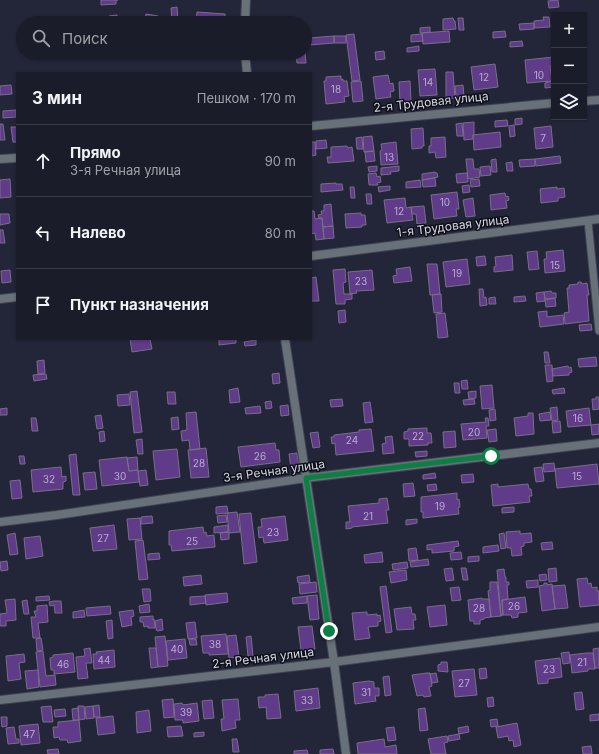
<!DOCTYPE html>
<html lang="ru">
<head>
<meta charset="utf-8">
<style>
	:root { --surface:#1a1c2a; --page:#232532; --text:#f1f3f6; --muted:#9fa1a8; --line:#383a47 }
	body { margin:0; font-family:Inter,sans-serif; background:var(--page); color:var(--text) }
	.controls { position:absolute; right:12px; top:12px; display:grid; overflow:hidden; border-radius:0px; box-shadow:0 1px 3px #0004 }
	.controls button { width:36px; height:36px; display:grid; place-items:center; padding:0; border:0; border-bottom:1px solid var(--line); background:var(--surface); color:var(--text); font:20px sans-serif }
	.stop { position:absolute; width:12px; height:12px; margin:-9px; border:3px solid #0b8043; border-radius:50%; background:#fff }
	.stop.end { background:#0b8043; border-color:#fff; box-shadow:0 1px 4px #0008 }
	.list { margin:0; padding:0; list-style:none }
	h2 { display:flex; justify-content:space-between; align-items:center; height:52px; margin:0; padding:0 16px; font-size:17px }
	h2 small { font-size:13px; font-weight:400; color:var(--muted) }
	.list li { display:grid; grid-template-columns:26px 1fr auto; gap:12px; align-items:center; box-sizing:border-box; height:72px; padding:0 16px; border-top:1px solid var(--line) }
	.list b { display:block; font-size:15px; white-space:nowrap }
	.list p { margin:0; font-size:13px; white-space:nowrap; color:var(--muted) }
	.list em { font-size:13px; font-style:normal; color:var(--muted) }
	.icon { flex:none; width:22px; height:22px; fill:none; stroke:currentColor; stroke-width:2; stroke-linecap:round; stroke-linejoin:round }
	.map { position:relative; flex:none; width:599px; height:754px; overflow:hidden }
	.search { position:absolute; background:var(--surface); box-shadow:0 1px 3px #0004; left:16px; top:16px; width:296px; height:44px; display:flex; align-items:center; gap:10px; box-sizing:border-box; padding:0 14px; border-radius:22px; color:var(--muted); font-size:15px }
	.panel { position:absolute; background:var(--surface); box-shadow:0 1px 3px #0004; left:16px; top:72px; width:296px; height:268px; border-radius:0px }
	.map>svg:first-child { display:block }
	.building { fill:#603b8a; stroke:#786f85 }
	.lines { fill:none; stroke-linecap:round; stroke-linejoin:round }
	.service-casing { stroke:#3e4253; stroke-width:9 }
	.minor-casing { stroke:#3e4253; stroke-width:10 }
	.service { stroke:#687078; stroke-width:7 }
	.minor { stroke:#687078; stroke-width:8 }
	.route { stroke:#0b8043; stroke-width:5 }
	.labels { text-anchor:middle; stroke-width:3; stroke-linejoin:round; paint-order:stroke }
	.number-label { font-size:10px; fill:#b6aecb }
	.street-label { font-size:12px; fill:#d2d5e1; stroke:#0e0f17 }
</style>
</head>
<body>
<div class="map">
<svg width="599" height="754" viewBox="0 0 599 754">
	<rect width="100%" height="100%" fill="#222638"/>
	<path class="building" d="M101,0H118H116V4L101,5Z
		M558,0L559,7L549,8L548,1Z
		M177,7L178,20H172L171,8Z
		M197,12L225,14V17H228L227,23H196Z
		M146,14L158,16L157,22L145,20Z
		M117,15V23H109V16Z
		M543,17H549L550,27L534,28V21L544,20Z
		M453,18L454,21H455L456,29L443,30V19Z
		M458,18H463L464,30H459Z
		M534,23V29L520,30L519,24Z
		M430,27V32L420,33V28Z
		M449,31L450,42L423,44L422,33Z
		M505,31L506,37L493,38V32Z
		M354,34L360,80L352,81L346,35Z
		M422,34L423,41L411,42V35Z
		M334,36H346V43H334Z
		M334,36V43L309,45V38Z
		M522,41L523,46L510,47V42Z
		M419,46V51L407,52V48Z
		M384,51L385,59L376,60L375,52Z
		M296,53H305L306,63H297Z
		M554,57V65L550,66L552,81L527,83L525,60Z
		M495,64L498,87L474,90L471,67Z
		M435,69L437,95L420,96L418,70Z
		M551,69H554V87L545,88V83L552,81Z
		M446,72H453L455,98L446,99Z
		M388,75L390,84L393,83L394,91L390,92L391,97L376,99L373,77Z
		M341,76V80L343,79V81H347L349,96L344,97L345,102L326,104L324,81H326V77Z
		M361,81L363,101L353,102L351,82Z
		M410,81L411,101L400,102L399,82Z
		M11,85L12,94L0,95V86Z
		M463,85L464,97H456L455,86Z
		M16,110V117L3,118V111Z
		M522,118V124L515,125V119Z
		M507,120L508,126L495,127V121Z
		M474,122V135H473V139L464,140L463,123Z
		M462,123L463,136H457L456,124Z
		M0,124H3L5,140H0Z
		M514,125L515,136L510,137L509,126Z
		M551,126L553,147L536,149L534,128Z
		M11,127H17V142H13Z
		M423,128L424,146H422V148L412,149L411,129Z
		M500,132L501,147L474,150L473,135Z
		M372,136L374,151L364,152L363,137Z
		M362,137L363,149H357L356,138Z
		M445,137L446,157L436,158L435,152L429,153V146H431V138Z
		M326,140L327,148L316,149V141Z
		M311,142H315L316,155L312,156Z
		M396,142L398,164L381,165L380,151L382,150L381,144Z
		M347,146L348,148L352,147L354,161L328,163L327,157H331V147Z
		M374,151L375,161L366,162L365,152Z
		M560,156L561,163L536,166L535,159Z
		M466,159H473L474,169H479L480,177L468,179Z
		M496,159L497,172H492L491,160Z
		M535,159V166L520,167L519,160Z
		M512,162L513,171H507L506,163Z
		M377,166V171L369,172L368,167Z
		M399,166V171L390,172L391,174L381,175V168Z
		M490,166L491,175L481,176L480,167Z
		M435,172V173H437L438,177L422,180V174Z
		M376,173L377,177L380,176L381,182L377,183L378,185H369L368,174Z
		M467,173L468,182L457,183L456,174Z
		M435,178L436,186L423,187L422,180Z
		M10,179L11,197L0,198V180Z
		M479,179L480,186L471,187L470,180Z
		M420,180L421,187L406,188V182Z
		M336,183V184H342L343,190L321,192V184Z
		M469,185L470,192L463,193L462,186Z
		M390,186V190L379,192L378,187Z
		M350,187H354L355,198H351Z
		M557,187V189L564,188L565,197L558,198V201L541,203L540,189Z
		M457,192L459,209H456L457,216L434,219L431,195Z
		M505,193L506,197L508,196L509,200L506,201L507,208L491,210L490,195Z
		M366,194H371L372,204H367Z
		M405,198L406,208L411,207L413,220L387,223L384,200Z
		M473,198L475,216L466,217L463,200Z
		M331,204L333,226L323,227L322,218H319L318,215L322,214L321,211H324V205Z
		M424,206L426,223L417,224L416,214H412L411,207Z
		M311,211H314L315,219L322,218L324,239L316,240L315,233L311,234Z
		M361,213V215H365L366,225H362V227L346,228L345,214Z
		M0,214H9L10,223L0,225Z
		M333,226L334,238L324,239L323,227Z
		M0,230H3L5,243H0Z
		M563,250L565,271L545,273L544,259H547L546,252Z
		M537,251L539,269L529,270L527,252Z
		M512,255L513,270L494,272V267L496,266L495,257Z
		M485,256L486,265L477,266L476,257Z
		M467,259L470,284L446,287L443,262Z
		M427,264H437L440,294L430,295Z
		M410,267L412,281L394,283L393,276L397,275L396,269Z
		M345,269L346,282L343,283L344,294H352V299L345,300V304H336L333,270Z
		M10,270L11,282L2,283L1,271Z
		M372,270L374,290L356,291L357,293L350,294L348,272Z
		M316,277L319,301H311V278Z
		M578,282H581L582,284L587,283L589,295H587L589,321L565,324L564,313L569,312L567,288H569V285L578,284Z
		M479,289H483L484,298L486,297L487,305L480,306Z
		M551,291L552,293H556V298L545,299L544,292Z
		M544,292L545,301L537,302L536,293Z
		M441,294L442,312L434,313L432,295Z
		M525,296L526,301L514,302V297Z
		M495,297L496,304H489V298Z
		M555,298L556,306L546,307L545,300Z
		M345,310L346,322L339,323L338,311Z
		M547,311V317L563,315L564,324L540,327L538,312Z
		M445,313L448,337L438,338L436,314Z
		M591,324L592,330L580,331L579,325Z
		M130,339H150L152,349L132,352Z
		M219,339H236V343L219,345Z
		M256,340V345L245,346L244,342Z
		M544,352H548L550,363H545Z
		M596,357L597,366L579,367L578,359Z
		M44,360L45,373L38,374L37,361Z
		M545,365H552L553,381L547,382Z
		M568,366L569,368L571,367L572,372L569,373V375L553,376L552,369Z
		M279,373L280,383L273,384L272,374Z
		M46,374L47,379L34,381L33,375Z
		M467,380L468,389H462L461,381Z
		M454,383H459L460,393H455Z
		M492,385L494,408L482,409L480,386Z
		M238,388L240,402L230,403L229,390Z
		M564,388L565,393L553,394L552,390Z
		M137,391L142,432L134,433L130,392Z
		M476,391V398L469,399L468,392Z
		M167,392H175L176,404H168Z
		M129,394L130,405L118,406L117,395Z
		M596,397H599V409L593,410L592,399H596Z
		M342,399L343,406L331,407L330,400Z
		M474,399L475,404L464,405L463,400Z
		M271,401L272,408L266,409L265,402Z
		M370,402L373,422L365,423L363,403Z
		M288,405L289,415L281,416L280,406Z
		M260,406L261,413L246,414L245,408Z
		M557,407L558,420L552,421L550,408Z
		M7,408V415H0V409Z
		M589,408L591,425L568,427L566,411Z
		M495,409L496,420L490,421L489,410Z
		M196,412L200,449L190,450L189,440L182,441L181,431L187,430L186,413Z
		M550,412L551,420L540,421L539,414Z
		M528,413H533L534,434L516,436L514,418L528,416Z
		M101,415L103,428L97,429L95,416Z
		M178,417L179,429L172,430L171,418Z
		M31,418H36L38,431H32Z
		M485,418H488L489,426H486L487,438L463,440L461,424L486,422Z
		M560,421L561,432L553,433L552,422Z
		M599,424V434L592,435L591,425Z
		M427,428V433H431L432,443H428V445L409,446V439H404V432L408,431V429Z
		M371,429L374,451L336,455L335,443L332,444L331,437H334V435L359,432V430Z
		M496,429L497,441L489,442L487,430Z
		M104,431L105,441L100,442L99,432Z
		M455,431L456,447L444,448L443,432Z
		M318,432L320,447L313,448L310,433Z
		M392,436L394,453L383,454L382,444L386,443L385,437Z
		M142,439L143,454H138L136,440Z
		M275,443L276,450H279L280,462L241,467L238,447Z
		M206,448L209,477L191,478L188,450Z
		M177,449L180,477L156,480L153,451Z
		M427,451V456L416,457L415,452Z
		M297,453L299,467L291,468L289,454Z
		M76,454L80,495H73L69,455Z
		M19,456H24L25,464H20Z
		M127,457L129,471L138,470L139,482L102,486L99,460Z
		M137,457L138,470L129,471L127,458Z
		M554,463L555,471L544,472L543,464Z
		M597,464L599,484L557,488L555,469Z
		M61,467L62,477L66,476V481L63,482V489L33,492L31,470Z
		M542,467L544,481L536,482L534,468Z
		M146,470L148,485L140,486L138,471Z
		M95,472L97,489L85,490L83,473Z
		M435,473L436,478L423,479V475Z
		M473,474L474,482L462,483L461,475Z
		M20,480L22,498L12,499L10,481Z
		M413,483L415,496L404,497L403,484Z
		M436,484L437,490L428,491L427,485Z
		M498,484V487L528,484L529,489H531L532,496H529L530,502L493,506L491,485Z
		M457,493V500L459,499L460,507L458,508L459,514L423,518V512H421V497Z
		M387,498L389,510H386L388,523L352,527V528L346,529V522H350L348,506L379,503V499Z
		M227,506L228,513L216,514V507Z
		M514,507V512L502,513V508Z
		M237,512L240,532L229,533L227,513Z
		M251,513L257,562L244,564L239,514Z
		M226,515L227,522L218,523L217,516Z
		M152,516L153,523L141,524V517Z
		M285,516L288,540L264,543L263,537L259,538L258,527H262L261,519Z
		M140,518L142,539L129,540L127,519Z
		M417,519V523L406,525V520Z
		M114,525L117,549L93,551L90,528Z
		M228,525V532L214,533V527Z
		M203,527L204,533L206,532L207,536L214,535L215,547L172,551L171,545H169V531Z
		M520,531V534L531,533L532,542L524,543V546L521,547L522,555L512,556L511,548H507L506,532Z
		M229,532V539L221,540L220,533Z
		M15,533L18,554L10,555L7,535Z
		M504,533L506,548L501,549L499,534Z
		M40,536L43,556L26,559L24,538Z
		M143,540L148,579L139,580L135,541Z
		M458,541L459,546L454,547V551L432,553V549L427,550V545Z
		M552,542L553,549L542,550L541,543Z
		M498,545L499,551L483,553V547Z
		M416,548L418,560L409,561L408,549Z
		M382,552L383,562L365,563L364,555Z
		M461,552L462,559L451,560L450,553Z
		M159,553L160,559L148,560V554Z
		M479,556V561L468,562V557Z
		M428,559L429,565L411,567L410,562Z
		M7,561L8,570L1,571L0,562Z
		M407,562L408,568L393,570L392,564Z
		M452,568L454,580L446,581L444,569Z
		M461,568H466L468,580H463Z
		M556,568L557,581L549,582L548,569Z
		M504,569L505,577H506V582H509V585H507L508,599L502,600L503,615L501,616L497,570Z
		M406,570L407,580L391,583L389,572Z
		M546,574L547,580L540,581L539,575Z
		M201,575L202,584L184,586L183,577Z
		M309,575L310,582L298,583L297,577Z
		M587,578L588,584L591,583L592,588L597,587V591H599V605L580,607L577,579Z
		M538,580V587L527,588L526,581Z
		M316,582L317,592L300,594L299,584Z
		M490,582H497L501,616L491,617L488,591L490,590Z
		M544,583H547V585L552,584L555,609L542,611L539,586L544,585Z
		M565,585L568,608L555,609L552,586Z
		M386,586L392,632L386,633L380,587Z
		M459,587L461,600L452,601L450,588Z
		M142,589H150L151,601L144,602Z
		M227,593L228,602L206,605L205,595Z
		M317,595L319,619L310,620L307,596Z
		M49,596L50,600L36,601V597Z
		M205,596L206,603L190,605V597Z
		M307,596V603L293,604L292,598Z
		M525,597L527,612L518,613V617L512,618L511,615H503L502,600Z
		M482,598V599H489L491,617L484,618V619L480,620V624H474V621H470L468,600Z
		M15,599L16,620L6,621V626H0V614L7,613L5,600Z
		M27,600L29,614H24L22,601Z
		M54,601H61L62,613H55L54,605L50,606L49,602Z
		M149,604L150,612L140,613L139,606Z
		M47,605L48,622L38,623L40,638H33L31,617H36L34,611H37V606Z
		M445,605L447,625L430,627L427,607Z
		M110,606L111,614L87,616L86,608Z
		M411,607L412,614H415L416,620H413L414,629L397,630L394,609Z
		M84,610L85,617L73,618V612Z
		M133,610L134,616L131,617L132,625L122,627L119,612Z
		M367,612V615L377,614V616L380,615L381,621L378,622V626L368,627L370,638L355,640L352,613Z
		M153,616V620L154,619L155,628H148V626L144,627L143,622H140V617Z
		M162,619L163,630L157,631L156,629L155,621Z
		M112,620L113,638L108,639L106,621Z
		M195,622L197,638L188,639L186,623Z
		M312,626L315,649L301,650L298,627Z
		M226,634L228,654L209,655V653H203L201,636Z
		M236,635L239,657L229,658L227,636Z
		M165,636L168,666L158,667L155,637Z
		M251,636L253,656H248L246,637Z
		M41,638L43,650L37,651L36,639Z
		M185,639L187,658L168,660L166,641Z
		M189,639H196L197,645H190Z
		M90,648L92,663H86L88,678L78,679L76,657L85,656L84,649Z
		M149,648H156L158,667L151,668Z
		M599,648V668H595L593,649Z
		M114,650L115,667L94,669L93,654H97L96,652Z
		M43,651L46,676L55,675L56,685L40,687L36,652Z
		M569,652L570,663L563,664L561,653Z
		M73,653L75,672L54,674V670H51L50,658L53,657V655Z
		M586,653H593L595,669H588V671L572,673L570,655Z
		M24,654L25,662L19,663L21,679L8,681L6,656Z
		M560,658L562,677L548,679V683L538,684L535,661Z
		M441,662H447L448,672L438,671V665L441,664Z
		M486,668L487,678L480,679L479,669Z
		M474,669L477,695L455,697L452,671Z
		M38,670L39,687L27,689L25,671Z
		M427,673H430L432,686L429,687L431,696L424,697L423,695L417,696L412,675Z
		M436,673L438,682L432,683L430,674Z
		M389,676L391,695L385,696L383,677Z
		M369,681L374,682V688H379V696H375L376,701L355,704L353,683Z
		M318,688L320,708L296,711L294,691Z
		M582,692L584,709L576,710L574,693Z
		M278,694L281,718L267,719L266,707L259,708L258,697H265V695Z
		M493,697L494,706L488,707L487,698Z
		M173,699L174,717L164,718L162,700Z
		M238,699L240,720H235L236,728L222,731L221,719H224L222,700Z
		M212,700L214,718L204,719L202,701Z
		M182,703L183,705L197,703L199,721L183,723V720H175L174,704Z
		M99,705L100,717H94L93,706Z
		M51,706L53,722H43L41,707Z
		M78,706H84L85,719L79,720Z
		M93,706L94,718L86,719L85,707Z
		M78,708L79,720H73L72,709Z
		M425,708L428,730L420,731L418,709Z
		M65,709L66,716L55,717L54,710Z
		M149,710L151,731L137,733L136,712Z
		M599,714V720L590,721V715Z
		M113,716L115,733L98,735L96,718Z
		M1,717H7V726L2,727Z
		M497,719L498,726L491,727L490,720Z
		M79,720L81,741L68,743L67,740H60L59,737L54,738L53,727H58V722Z
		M517,723L521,745L514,747L513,740L509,741L508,736L498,738L496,727Z
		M38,724L40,743L21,745L19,726Z
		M181,726L183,736L168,737L167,727Z
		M468,726L469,732L459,734L458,728Z
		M14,727L16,739H19V743L8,744L6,728Z
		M394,727L396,740L388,741L386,728Z
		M204,732V736L194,737V733Z
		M459,734L460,739L449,741L448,736Z
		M447,736L448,742L444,743L446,754H431L428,739Z
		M232,739H237L239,752H233Z
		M384,739L385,747L396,745L397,754H358L357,743Z
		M591,746L592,754H583L582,747Z
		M58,749L59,754H48L47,750Z
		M333,749L334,754H320V750Z
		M307,750L308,754H294V751Z"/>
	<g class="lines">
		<defs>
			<path id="service" d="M588,221L599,331"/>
			<path id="minor" d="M245,23L246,0
				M245,53L247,73
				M584,101L599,100
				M311,126L554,103
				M0,159L17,158
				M311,256L599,219
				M0,299L17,297
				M285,339L334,662L346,754
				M0,522L57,515L306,478L599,443
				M0,700L334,662L599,627"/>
		</defs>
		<use href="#service" class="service-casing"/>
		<use href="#minor" class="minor-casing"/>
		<use href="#service" class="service"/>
		<use href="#minor" class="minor"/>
	</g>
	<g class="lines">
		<path class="route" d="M329,631L306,478L491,456"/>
	</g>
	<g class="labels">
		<g class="number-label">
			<text x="539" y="79">10</text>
			<text x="484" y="81">12</text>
			<text x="428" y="86">14</text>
			<text x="336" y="93">18</text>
			<text x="543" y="142">7</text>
			<text x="389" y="161">13</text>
			<text x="445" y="206">10</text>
			<text x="399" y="215">12</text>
			<text x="555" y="269">15</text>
			<text x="457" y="277">19</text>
			<text x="361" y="285">23</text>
			<text x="578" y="422">16</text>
			<text x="474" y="436">20</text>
			<text x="418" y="440">22</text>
			<text x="352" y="444">24</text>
			<text x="260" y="460">26</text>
			<text x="199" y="467">28</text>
			<text x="120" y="480">30</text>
			<text x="577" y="480">15</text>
			<text x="49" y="483">32</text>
			<text x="440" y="510">19</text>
			<text x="368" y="520">21</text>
			<text x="273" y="536">23</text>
			<text x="103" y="542">27</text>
			<text x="192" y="545">25</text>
			<text x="514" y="610">26</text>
			<text x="479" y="612">28</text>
			<text x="215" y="648">38</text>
			<text x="177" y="653">40</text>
			<text x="104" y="664">44</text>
			<text x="582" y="666">21</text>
			<text x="63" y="668">46</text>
			<text x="549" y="673">23</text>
			<text x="464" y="687">27</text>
			<text x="366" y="696">31</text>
			<text x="307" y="704">33</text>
			<text x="186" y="716">39</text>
			<text x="29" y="738">47</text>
		</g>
		<g class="street-label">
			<text transform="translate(431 102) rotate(-6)" y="4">2-я Трудовая улица</text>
			<text transform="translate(453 226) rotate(-7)" y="4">1-я Трудовая улица</text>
			<text transform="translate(274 471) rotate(-8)" y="4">3-я Речная улица</text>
			<text transform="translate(263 658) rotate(-7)" y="4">2-я Речная улица</text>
		</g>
	</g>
</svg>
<div class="controls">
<button>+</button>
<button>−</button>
<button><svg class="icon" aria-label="layers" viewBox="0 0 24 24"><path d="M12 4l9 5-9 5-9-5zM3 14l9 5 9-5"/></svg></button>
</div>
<div class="stop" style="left:491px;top:456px"></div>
<div class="stop end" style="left:329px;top:631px"></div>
<div class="search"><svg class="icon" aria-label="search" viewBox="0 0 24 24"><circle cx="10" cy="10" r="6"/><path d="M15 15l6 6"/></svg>Поиск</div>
<section class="panel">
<h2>3 мин<small>Пешком · 170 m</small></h2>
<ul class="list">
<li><svg class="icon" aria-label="ahead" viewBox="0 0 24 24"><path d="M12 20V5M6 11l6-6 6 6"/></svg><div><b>Прямо</b><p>3-я Речная улица</p></div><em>90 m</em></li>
<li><svg class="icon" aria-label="left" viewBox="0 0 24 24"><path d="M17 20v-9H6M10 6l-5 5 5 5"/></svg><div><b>Налево</b></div><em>80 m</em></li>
<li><svg class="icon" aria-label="arrive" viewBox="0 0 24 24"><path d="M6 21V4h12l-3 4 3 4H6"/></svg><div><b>Пункт назначения</b></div></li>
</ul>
</section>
</div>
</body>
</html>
